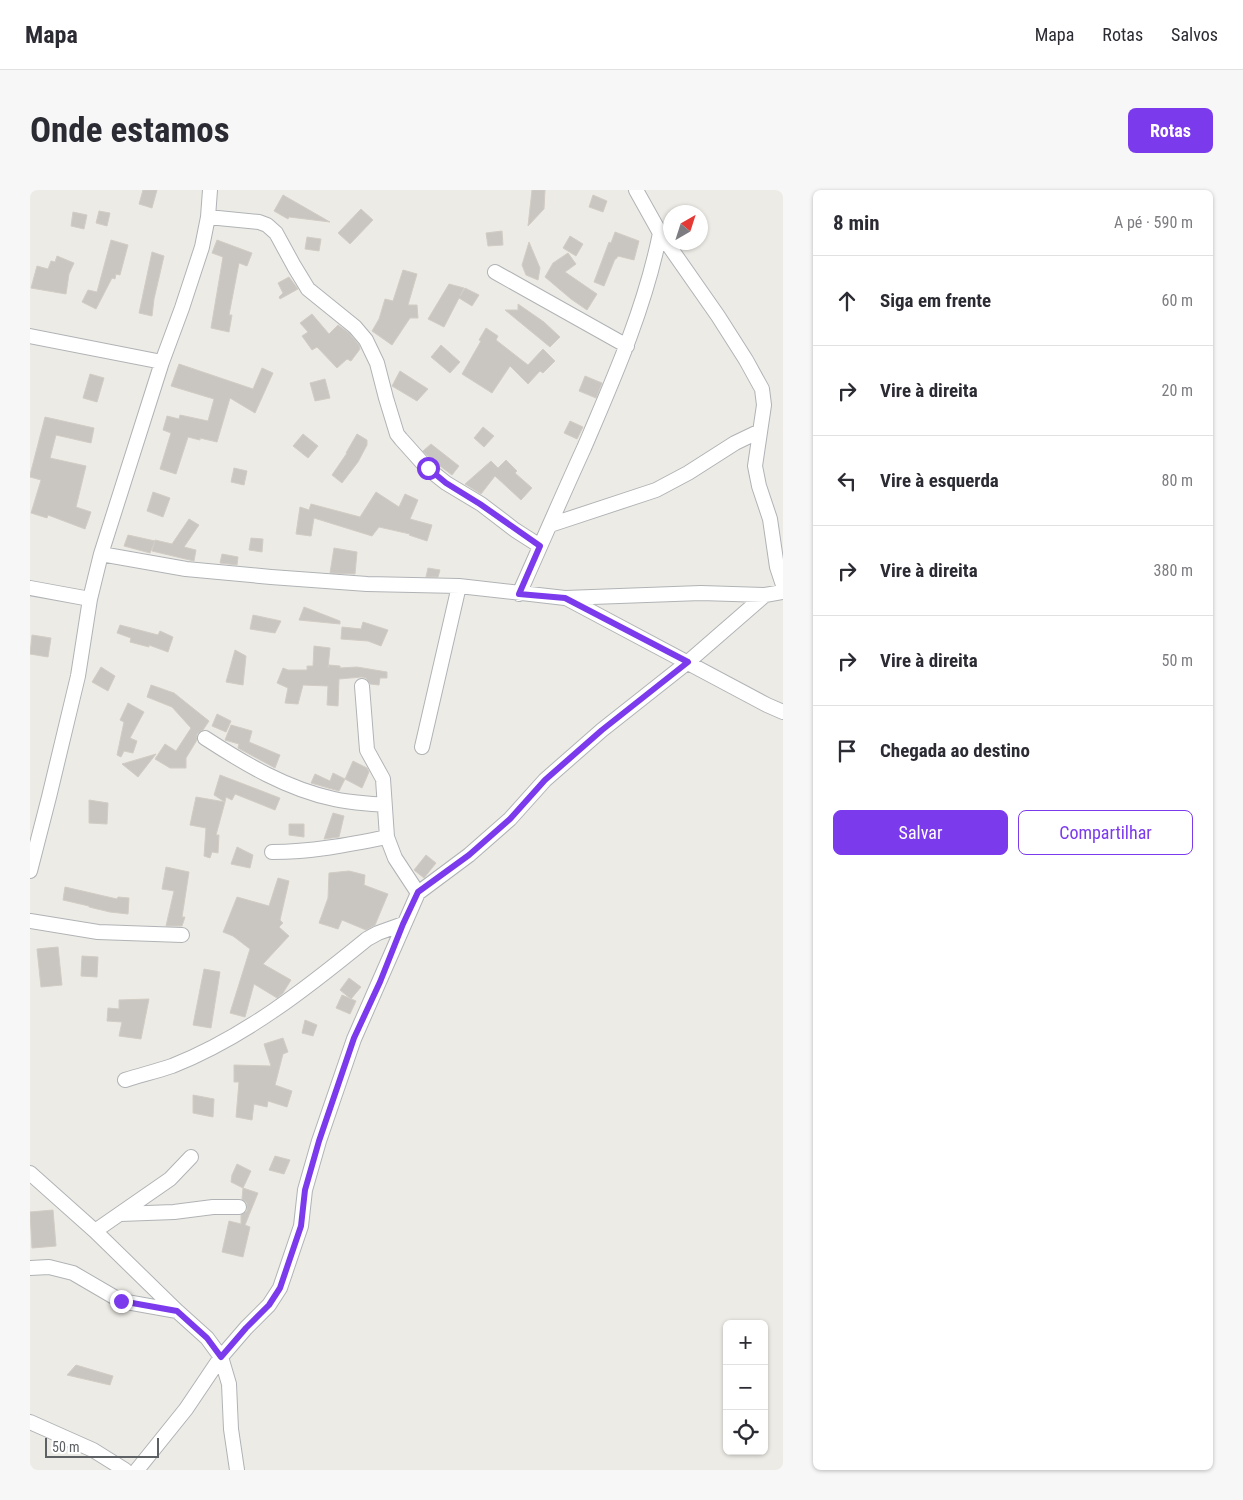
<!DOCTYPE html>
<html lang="pt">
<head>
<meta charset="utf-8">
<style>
	:root { --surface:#fff; --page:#f7f7f7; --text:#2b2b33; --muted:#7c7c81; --line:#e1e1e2; --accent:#7c3aed }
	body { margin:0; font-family:"Roboto Condensed",sans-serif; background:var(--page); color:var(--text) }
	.controls { position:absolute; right:15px; bottom:15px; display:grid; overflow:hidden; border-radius:8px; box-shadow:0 1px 4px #0004 }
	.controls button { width:45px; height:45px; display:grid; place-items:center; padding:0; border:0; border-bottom:1px solid var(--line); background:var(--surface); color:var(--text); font:25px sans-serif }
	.compass { position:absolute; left:633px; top:15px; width:45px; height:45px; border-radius:50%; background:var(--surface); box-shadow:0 1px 4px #0004; rotate:39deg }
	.scale { position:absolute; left:15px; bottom:12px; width:114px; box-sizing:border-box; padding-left:5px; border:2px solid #5d6164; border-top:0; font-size:14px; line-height:18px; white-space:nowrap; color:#5d6164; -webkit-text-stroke:4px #fff; paint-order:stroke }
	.stop { position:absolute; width:15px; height:15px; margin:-11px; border:4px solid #7c3aed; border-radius:50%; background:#fff }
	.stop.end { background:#7c3aed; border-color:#fff; box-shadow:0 1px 5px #0008 }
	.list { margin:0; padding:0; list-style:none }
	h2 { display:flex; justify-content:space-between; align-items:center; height:65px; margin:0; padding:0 20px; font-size:21px }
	h2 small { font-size:16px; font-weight:400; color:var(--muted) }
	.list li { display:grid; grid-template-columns:32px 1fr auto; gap:15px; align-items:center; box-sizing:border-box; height:90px; padding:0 20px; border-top:1px solid var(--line) }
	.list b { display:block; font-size:19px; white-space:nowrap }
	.list em { font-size:16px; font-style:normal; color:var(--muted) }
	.actions { display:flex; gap:10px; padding:15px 20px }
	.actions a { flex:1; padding:11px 0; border:1px solid var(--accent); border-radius:8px; text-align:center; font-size:18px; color:var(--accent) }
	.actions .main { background:var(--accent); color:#fff }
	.icon { flex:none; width:28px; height:28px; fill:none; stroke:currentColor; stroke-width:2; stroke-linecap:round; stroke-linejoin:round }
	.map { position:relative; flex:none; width:753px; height:1280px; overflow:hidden; border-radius:8px }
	header { display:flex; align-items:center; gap:30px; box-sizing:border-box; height:70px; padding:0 25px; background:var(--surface); border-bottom:1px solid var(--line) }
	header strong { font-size:24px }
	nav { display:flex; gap:28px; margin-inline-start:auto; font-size:18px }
	.intro { display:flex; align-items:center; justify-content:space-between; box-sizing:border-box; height:120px; padding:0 30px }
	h1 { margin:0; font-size:35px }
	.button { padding:12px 22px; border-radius:8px; background:var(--accent); color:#fff; font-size:18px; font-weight:700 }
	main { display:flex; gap:30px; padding:0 30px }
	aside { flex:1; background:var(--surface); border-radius:8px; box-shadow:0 1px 4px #0004 }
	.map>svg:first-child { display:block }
	.building { fill:#c9c6c2; stroke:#d1ccc4 }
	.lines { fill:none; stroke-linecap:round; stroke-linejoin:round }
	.minor-casing { stroke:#b0b3b6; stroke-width:16 }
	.minor { stroke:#fff; stroke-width:14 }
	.route { stroke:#7c3aed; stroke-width:6 }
</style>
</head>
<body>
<header>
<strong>Mapa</strong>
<nav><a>Mapa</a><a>Rotas</a><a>Salvos</a></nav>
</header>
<div class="intro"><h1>Onde estamos</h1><a class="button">Rotas</a></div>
<main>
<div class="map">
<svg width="753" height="1280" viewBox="0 0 753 1280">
	<rect width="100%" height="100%" fill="#edebe5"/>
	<path class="building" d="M113,0H127L122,18L109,14Z
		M502,0H515L514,19L498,36Z
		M253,5L300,32L259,27L258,29L244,21Z
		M563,5L577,11L573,22L559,17Z
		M331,19L343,30L320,54L308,43Z
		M69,21L80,23L77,36L66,33Z
		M43,22L57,25L54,39L41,36Z
		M472,41L473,55L458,56L456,43Z
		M585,42L609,51L604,70L588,66L586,69H585L574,96L564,92L579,52L581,53Z
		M540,46L553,54L546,66L533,58Z
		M277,47L291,49L289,61L275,59Z
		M81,50L98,55L90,85L86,84L85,89L82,88L66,119L52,112L58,100L67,102Z
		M187,50L222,63L217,76L209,73L199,125H202L199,142L181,138L193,67L182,63Z
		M499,52L510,78L508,90L496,85L492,75Z
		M122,62L134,66L124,109L122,126L109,123Z
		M538,63L546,74L535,82L567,104L557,120L541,109L515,87L523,73Z
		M27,66L44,73L39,84L36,104L1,98L7,76L18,79L21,71L25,72Z
		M373,80L387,84L378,115H387L388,128H380L362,155L342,141L349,129L355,109L363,111Z
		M259,87L268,99L250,109L249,107L253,103L248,93Z
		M419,94L434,98L430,106L435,98L449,105L442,116L429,108L414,137L398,129Z
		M488,114L514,132L530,147L520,157L475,120H488Z
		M282,124L299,144L308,135L319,143L329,155L330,159L321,171L317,169L307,178L287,157L282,160L272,146L278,142L270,133Z
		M456,138L468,146L466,150L498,175L513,159L525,171L513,183L510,181L498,194L480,176L462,203L432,184L451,151L449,150Z
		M411,155L430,172L420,183L401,167Z
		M149,174L223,199L232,178L243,183L225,223L200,208L187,252L170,248V250L158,247L146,284L130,279L141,243L133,240L137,226L149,229L150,225L178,231L184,209L141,196Z
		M370,181L398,199L387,211L362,196Z
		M60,184L74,188L67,212L53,208Z
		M555,186L572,193L566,208L549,201Z
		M295,189L300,208L285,211L280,193Z
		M15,227L64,238L61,253L26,245L20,268L56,276L46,317L61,322L55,339L18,325L17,328L1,323L11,290L0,287V285Z
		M540,231L553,237L547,249L534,243Z
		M453,237L464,246L454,257L444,248Z
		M273,244L288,256L278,268L263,256Z
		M327,244L337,250V255L328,272L312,293L302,285L317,263H316Z
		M401,254L429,276L422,285L402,270L393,261Z
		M476,270L487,281L485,283L502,298L491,310L465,286L451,304L435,294L461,271L468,278Z
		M204,278L217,281L214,295L201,292Z
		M123,302L140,308L133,327L117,321Z
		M346,302L369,317L375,304L388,310L380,329L402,335L397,351L379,345L380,344L349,337L342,346L284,328L281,346L266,344L270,317L279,320L281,314L330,327Z
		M159,329L169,335L154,357L166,360L164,371L122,361L125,350L142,354Z
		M98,345L125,351L120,363L94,356Z
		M221,348L233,349L232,362L219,360Z
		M304,358L327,362L325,384L300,383Z
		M192,364L208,367L207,375L190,373Z
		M398,378L410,380L408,387H396Z
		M274,417L310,431V434L269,430Z
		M223,425L251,431L245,443L220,439Z
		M333,432L358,440L351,456L338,451L311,449L312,437L331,439Z
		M90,435L128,445L130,441L143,447L138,462L119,455V457L100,452L101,448L87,443Z
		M2,445L21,448L18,467L0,464Z
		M284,456L300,458L298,478L299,475L310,476V478L327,477L357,482V488H350L349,495L340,494L336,488L332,487L309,489L308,516L297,515L298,496L273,495L268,514L255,513L258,498L247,493L253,478L258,480H277V476H283Z
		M205,460L216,466L213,495L196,492Z
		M71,477L85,486L78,501L62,492Z
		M121,495L144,503L179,531L173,540L167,544V550L156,568V578H140L125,569L135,554L146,561L161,538L142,517L117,507Z
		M98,513L114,522L100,548L107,551L103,563L94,561L91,567L87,565L94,532L90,530Z
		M187,524L201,531L196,542L182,536Z
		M201,535L222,541L219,552L250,565L245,578L208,558L209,554L195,550Z
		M126,564L108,587L92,574Z
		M323,571L337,578L339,582L332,598L315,589Z
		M303,583L315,589L309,601L281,593L285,584L300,591Z
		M190,585L250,608L245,620L205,604L202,610L196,607L195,612L184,605Z
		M166,607L195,612L186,645H189L188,663L182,662L180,668L174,666L176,638L160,635Z
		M59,610L78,613L77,634L59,633Z
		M303,623L314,626L309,647L294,649Z
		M259,634H274V647L259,645Z
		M207,657L223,665L220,678L201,674Z
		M396,665L406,673L394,688L384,680Z
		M136,677L159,682L152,727H155L152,736H136L144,701L132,699Z
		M319,681L335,685L334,695L358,704L345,735L336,740L312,730L308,739L289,733L298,708L299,683Z
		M248,688L259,691L250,730L253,733L249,737L259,746L233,774L261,790L253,803L247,808L224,794L215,827L200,823L220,759L203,746L193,742L207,707L239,716Z
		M35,697L87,709L88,707L99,708L98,724L80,722L59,717V716L33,710Z
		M28,757L32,795L11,797L7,759Z
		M52,766L68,767L67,787L51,786Z
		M174,779L190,782L181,838L163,835Z
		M319,788L331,797L321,809L310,800Z
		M312,805L326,811L320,824L306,818Z
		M119,809L111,849L89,846L92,832L77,831L78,818L89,819V810Z
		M275,830L287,835L283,846L272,843Z
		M253,848L258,862L253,864L245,895L262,901L257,917L238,911L237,917L224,914L222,930L206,927L209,892H204V875L241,876L234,854Z
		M163,905L184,909L183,927L163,923Z
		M245,966L260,970L254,984L239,980Z
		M207,974L221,981L213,998L201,992L202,985Z
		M213,998L228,1003L215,1035L220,1037L213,1067L192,1062L199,1031L211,1034V1025L217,1021V1013L212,1009Z
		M23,1020L26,1056L2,1058L0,1022Z
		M46,1175L83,1186L80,1195L37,1185Z"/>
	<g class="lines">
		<defs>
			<path id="minor" d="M606,0L630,43L688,126L716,170L732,199L734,215L725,276L729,296L740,329L747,377L753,395
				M178,27L229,32L237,35L246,43L264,76L278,99L325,137L336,150L347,173L356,208L367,244L371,249L397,278L416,293L451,314L485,340L510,356
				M465,82L597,156
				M0,146L132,172
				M520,335L626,300L658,283L705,253L730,241
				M71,364L156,379L241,387L337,394L429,396L535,408L671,403L735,405L753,402
				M0,398L60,409
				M489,404C511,355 532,306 554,258C584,188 615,118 630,43
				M536,408L737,515L753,522
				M332,496L337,560L353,589L357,647L365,668L388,703
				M175,548C215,574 257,599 304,609C320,613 338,613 354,615
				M392,557L429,396
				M242,662C281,662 318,655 357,647
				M0,681L19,607L48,486L60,409L71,364L132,172L152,118L172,57L178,27L180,0
				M0,731L68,742L152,745
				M95,890C111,885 127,881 142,876C215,847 277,798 337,749L348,743L373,734
				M0,983L65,1041L147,1121
				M90,1024L144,1022L183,1017H209
				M65,1041L140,989L161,967
				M0,1078L19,1077L43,1083L91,1111L147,1121L177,1148L191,1167L199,1194L201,1239L207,1280
				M0,1232L63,1260L95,1280
				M107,1280L156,1219L191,1167L216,1138L239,1115L250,1098L271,1036L275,1000L289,951L324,849L388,703L439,665L480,629L515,590L572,540L658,472L735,405"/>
		</defs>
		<use href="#minor" class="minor-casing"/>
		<use href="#minor" class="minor"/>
	</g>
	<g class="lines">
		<path class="route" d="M91,1111L147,1121L177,1148L191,1167L216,1138L239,1115L250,1098L271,1036L275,1000L289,951L324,848L350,792L373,734L388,702L439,665L480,629L515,590L572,540L658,472L535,408L489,404L510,356L450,314L416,293L398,278"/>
	</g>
</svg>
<div class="controls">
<button>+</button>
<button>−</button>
<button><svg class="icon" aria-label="locate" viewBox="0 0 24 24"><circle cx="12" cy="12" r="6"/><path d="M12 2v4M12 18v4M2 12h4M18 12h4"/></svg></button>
</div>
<svg class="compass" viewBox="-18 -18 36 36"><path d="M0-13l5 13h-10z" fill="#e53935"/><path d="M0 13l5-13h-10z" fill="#7c7c81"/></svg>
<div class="scale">50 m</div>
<div class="stop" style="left:398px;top:278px"></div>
<div class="stop end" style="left:91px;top:1111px"></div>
</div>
<aside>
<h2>8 min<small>A pé · 590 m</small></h2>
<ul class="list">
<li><svg class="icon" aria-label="ahead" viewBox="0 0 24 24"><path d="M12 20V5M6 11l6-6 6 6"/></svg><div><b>Siga em frente</b></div><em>60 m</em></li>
<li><svg class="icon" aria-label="right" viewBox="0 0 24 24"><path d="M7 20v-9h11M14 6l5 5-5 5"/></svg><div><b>Vire à direita</b></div><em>20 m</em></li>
<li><svg class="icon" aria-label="left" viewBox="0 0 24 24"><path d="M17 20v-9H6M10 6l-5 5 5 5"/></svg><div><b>Vire à esquerda</b></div><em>80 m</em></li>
<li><svg class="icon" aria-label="right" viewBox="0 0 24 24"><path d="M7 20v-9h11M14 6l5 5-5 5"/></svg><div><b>Vire à direita</b></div><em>380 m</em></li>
<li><svg class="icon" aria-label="right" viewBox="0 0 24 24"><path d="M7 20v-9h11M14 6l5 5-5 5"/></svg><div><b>Vire à direita</b></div><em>50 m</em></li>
<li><svg class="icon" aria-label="arrive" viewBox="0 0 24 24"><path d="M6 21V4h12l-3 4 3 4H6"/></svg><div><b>Chegada ao destino</b></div></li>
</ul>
<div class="actions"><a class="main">Salvar</a><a>Compartilhar</a></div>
</aside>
</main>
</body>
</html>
